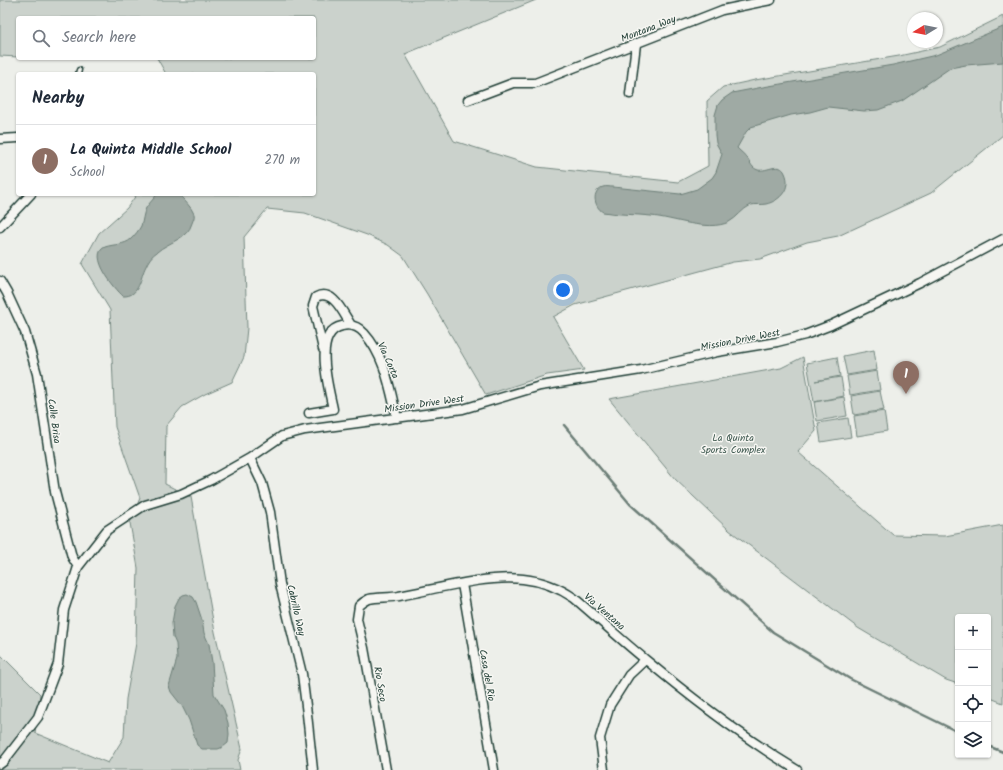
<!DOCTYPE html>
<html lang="en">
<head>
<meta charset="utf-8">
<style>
	:root { --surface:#fff; --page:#f2f2f3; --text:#1f2937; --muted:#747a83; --line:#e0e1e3; --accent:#0b8043 }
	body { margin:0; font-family:Kalam,sans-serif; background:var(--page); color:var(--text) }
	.controls { position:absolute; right:12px; bottom:12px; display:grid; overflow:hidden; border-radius:4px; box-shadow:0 1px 3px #0004 }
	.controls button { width:36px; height:36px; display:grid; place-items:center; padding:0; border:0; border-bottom:1px solid var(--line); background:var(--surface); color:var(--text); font:20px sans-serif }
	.compass { position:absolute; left:907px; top:12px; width:36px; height:36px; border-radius:50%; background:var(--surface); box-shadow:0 1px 3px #0004; rotate:260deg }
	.you { position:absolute; left:563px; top:290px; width:14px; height:14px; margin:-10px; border:3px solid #fff; border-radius:50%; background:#1a73e8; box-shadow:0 0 0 6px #1a73e833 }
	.badge { display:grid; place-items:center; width:26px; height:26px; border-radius:50%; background:var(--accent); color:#fff; font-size:13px; font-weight:700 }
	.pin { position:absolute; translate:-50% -33px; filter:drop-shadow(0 1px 2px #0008) }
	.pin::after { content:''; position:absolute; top:21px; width:14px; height:12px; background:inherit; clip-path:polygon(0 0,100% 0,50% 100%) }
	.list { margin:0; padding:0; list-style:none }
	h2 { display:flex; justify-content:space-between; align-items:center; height:52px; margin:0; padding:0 16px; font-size:17px }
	h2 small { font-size:13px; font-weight:400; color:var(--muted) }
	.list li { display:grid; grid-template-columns:26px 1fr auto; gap:12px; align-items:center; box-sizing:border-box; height:72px; padding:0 16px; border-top:1px solid var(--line) }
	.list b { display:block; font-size:15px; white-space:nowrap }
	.list p { margin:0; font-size:13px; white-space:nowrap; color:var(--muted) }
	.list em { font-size:13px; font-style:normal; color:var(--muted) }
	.icon { flex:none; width:22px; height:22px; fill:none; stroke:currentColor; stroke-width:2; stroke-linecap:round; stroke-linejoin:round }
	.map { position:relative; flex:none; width:1003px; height:770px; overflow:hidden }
	.search { position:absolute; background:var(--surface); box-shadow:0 1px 3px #0004; left:16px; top:16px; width:300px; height:44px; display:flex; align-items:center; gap:10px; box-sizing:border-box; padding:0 14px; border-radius:4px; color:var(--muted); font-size:15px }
	.panel { position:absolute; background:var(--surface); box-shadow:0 1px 3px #0004; left:16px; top:72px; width:300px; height:124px; border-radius:4px }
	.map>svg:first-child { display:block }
	.green { fill:#cbd2cc; stroke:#758880 }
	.water { fill:#9faaa4; stroke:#6c7e77 }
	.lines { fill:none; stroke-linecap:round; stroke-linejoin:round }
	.stream { stroke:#6c7e77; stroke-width:2.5 }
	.service-casing { stroke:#1f3d34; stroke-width:7 }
	.minor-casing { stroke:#1f3d34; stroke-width:11 }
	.service { stroke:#f6f6f2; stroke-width:4 }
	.minor { stroke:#f6f6f2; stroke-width:8 }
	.labels { text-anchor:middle; stroke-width:3; stroke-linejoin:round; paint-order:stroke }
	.street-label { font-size:10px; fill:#1f3d34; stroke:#f6f6f2 }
	.park-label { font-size:10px; fill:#415b52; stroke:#f6f6f2 }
</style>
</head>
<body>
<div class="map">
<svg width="1003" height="770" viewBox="0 0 1003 770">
	<rect width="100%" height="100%" fill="#edefea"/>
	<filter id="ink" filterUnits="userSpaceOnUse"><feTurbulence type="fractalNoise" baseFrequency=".025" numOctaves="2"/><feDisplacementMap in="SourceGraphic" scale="8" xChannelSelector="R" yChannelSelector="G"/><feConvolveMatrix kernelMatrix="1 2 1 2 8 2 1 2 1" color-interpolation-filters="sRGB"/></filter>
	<g filter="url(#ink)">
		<path class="green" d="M0,0H536L405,54L454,141L537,167L678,182L708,166L707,101L723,87L755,80L899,56L940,47L1003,16V135L931,193L838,236L807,242L760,259L733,262L575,305L553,317L584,370L547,375L486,395L427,294L403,256L388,245L367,235L305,213L267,209L244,237L247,328L244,357L232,382L205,394L182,407L166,426L165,484L191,497L215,632L242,749L238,760L240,770H0V654L40,694L35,733L108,763L124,737L126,699L136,643L138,568L130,523L140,498L115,427L110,310L82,264L99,233L127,208L137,194H314V74H166L157,58H314V18H18V57L0,56Z
			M874,350L877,370L847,375L843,356Z
			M803,357L816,431L798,452L893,535L945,536L1003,525V703L988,697V617H958V684L946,680L858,628L729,530L675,479L609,399L781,368Z
			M837,357L840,376L815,381L841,377L844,396L814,402L807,363Z
			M877,371L880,390L850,395L847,376Z
			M880,391L884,410L854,415L851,396Z
			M844,397L847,416L817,421L814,402Z
			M884,411L887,431L857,436L854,416Z
			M848,418L851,437L821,442L818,423Z"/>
		<path class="water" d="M1003,27V62L966,65L950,68L902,101L878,110L864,111L828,107L810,112L791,115L751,127L746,132L737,148C741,152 745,155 748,159C751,164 752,168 758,170C767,172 780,161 785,173C792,188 780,201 766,204C761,205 755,204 751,205C742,209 737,218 729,222C707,232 674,218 651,216C635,214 619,215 603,212C594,207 591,191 603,187C606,186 610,187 613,187L680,194L687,192L697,189L712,178L716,172L722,154L716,143L715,135V115L718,105L722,100L732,93L763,87L893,65L936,55Z
			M157,194H179C184,201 191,206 194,214C195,217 193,220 192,223C188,239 168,242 157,252C152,255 148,261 146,266C140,277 140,297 123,296C115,289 87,255 105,247C114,244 125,245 131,239C135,235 139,230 141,226C143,221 143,214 146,208C149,203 154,199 157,194Z
			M187,594L193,597L196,602L202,620L204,633L209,644L212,662L214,694L224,710L228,723L229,734L228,743L223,747L218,749H202L197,745L189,720L182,706L171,692L169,686L177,659L176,644L173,637L172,623L175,606L179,598L183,595Z"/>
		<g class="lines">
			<path class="stream" d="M564,425L630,504L773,632L850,679L958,732
				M988,746L1003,752"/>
			<defs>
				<path id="service" d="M78,74L79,70"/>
				<path id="minor" d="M630,94L636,44
					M468,100L513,83H535L722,10L771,0
					M0,139L18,138
					M0,227L31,194
					M0,281L7,293L25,332L37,374L55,492L72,557L78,567
					M323,349L313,306L316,297C333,288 343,313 351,325
					M309,413L333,409C329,389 312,332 342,326C350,324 358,326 364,333C385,356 390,389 397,418
					M250,458L262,483L270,512L280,584L302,674L307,714L313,770
					M462,584L494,770
					M0,764L4,761L38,717L58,664L64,610L78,567L107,530L145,505L181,494L211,480L250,458L282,436L305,430L463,409L540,386L641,370L717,352L777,342L805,335L831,325L920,283L1003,239
					M386,770L364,648L357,619L359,606C362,603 365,601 369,599C378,597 390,598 399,596C437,589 485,575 523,579C542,581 558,587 574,598C598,618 621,640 646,660C694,700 744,738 797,770
					M604,770L600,738L610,705L629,675L645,660"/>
			</defs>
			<use href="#service" class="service-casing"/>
			<use href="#minor" class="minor-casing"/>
			<use href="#service" class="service"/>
			<use href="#minor" class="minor"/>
		</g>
	</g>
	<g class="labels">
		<g class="street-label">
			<text transform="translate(648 28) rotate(-21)" y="4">Montana Way</text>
			<text transform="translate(740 339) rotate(-11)" y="4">Mission Drive West</text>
			<text transform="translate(389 360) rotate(66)" y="4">Via Corta</text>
			<text transform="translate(424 403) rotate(-8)" y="4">Mission Drive West</text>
			<text transform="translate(55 421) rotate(82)" y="4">Calle Brisa</text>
			<text transform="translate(297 610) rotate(77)" y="4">Cabrillo Way</text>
			<text transform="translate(605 611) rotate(41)" y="4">Via Ventana</text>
			<text transform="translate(488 675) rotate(80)" y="4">Casa del Rio</text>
			<text transform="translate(381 684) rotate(80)" y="4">Rio Seco</text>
		</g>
		<g class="park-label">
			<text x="733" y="441">La Quinta<tspan x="733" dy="12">Sports Complex</tspan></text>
		</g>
	</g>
</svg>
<div class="controls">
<button>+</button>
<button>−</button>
<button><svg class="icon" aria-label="locate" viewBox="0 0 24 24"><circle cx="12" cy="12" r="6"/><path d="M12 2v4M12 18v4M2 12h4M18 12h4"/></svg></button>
<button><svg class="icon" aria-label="layers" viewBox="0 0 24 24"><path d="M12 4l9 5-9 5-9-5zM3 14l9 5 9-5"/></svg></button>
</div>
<svg class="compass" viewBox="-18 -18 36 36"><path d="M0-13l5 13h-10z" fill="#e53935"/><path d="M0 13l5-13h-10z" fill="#747a83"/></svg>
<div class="you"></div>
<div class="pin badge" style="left:906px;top:394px;background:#8d6e63">1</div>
<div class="search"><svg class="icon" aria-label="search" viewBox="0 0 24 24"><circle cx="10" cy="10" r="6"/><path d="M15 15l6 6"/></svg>Search here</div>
<section class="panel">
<h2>Nearby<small></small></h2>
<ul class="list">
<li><span class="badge" style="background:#8d6e63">1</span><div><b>La Quinta Middle School</b><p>School</p></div><em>270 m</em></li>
</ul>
</section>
</div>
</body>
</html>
